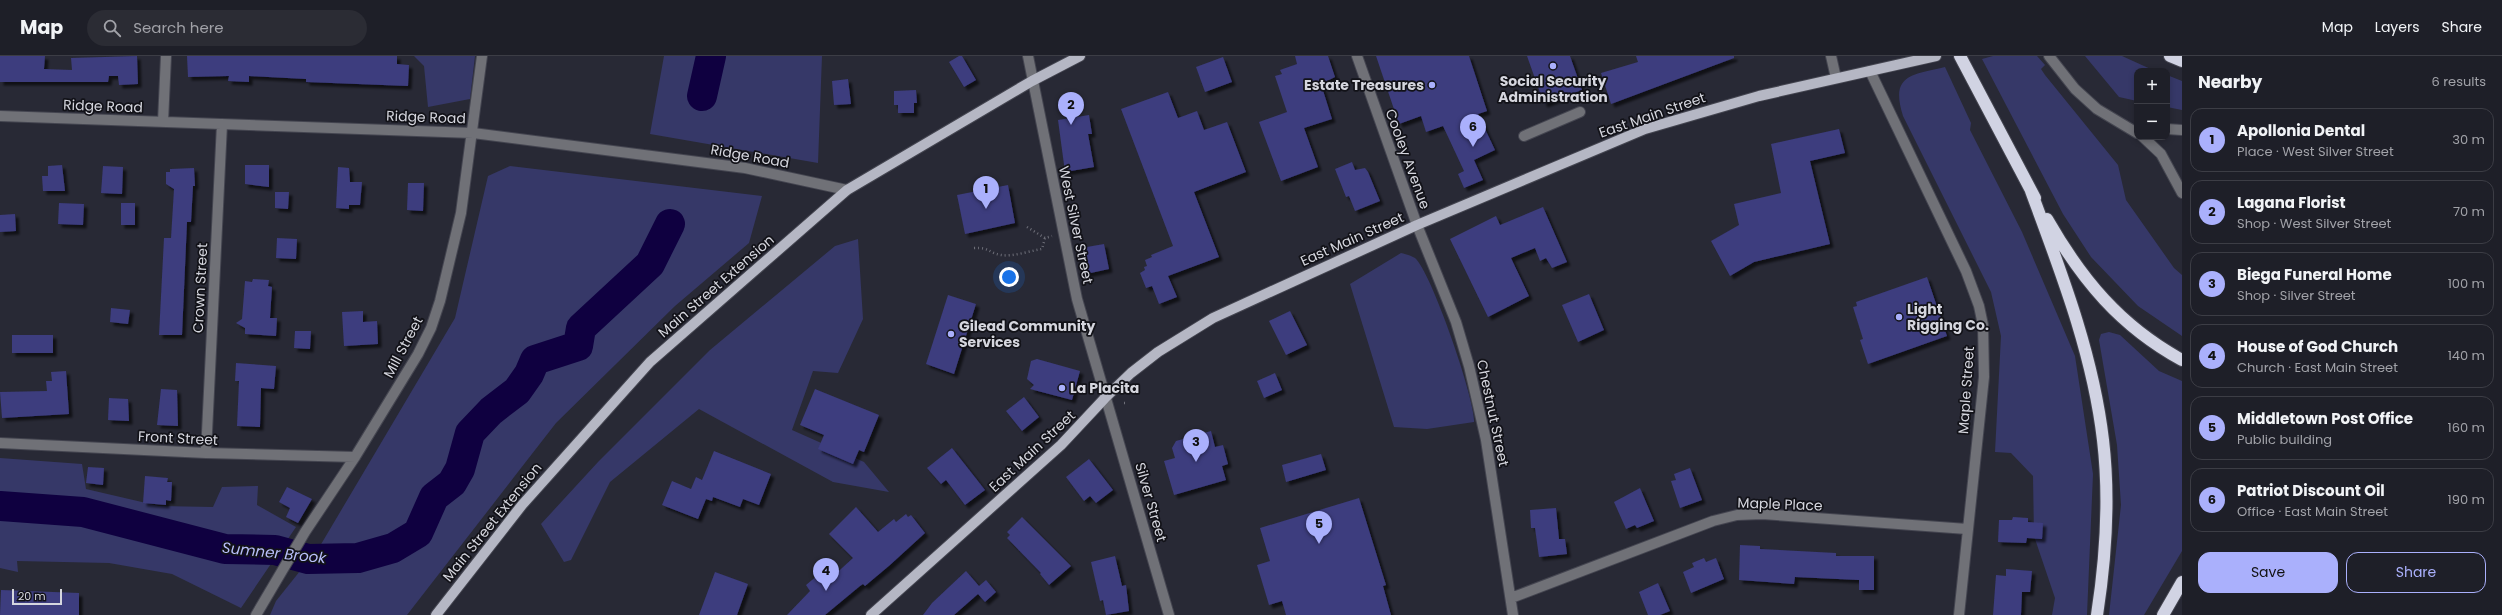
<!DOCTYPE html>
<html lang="en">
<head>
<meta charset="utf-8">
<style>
	:root { --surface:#1e1f28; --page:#2b2c34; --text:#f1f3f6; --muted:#a1a2a8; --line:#3c3d45; --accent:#aab0fc }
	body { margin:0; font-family:Poppins,sans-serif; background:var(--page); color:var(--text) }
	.controls { position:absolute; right:12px; top:12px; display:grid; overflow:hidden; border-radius:8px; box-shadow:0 2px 6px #0003 }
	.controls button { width:36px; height:36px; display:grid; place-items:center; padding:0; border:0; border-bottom:1px solid var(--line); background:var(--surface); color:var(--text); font:20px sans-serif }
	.scale { position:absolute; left:12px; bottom:10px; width:50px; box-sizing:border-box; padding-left:4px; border:2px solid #d5d6de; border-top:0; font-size:11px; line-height:14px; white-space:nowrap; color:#d5d6de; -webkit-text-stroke:3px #121218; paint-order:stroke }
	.you { position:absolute; left:1009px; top:221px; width:14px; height:14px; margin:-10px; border:3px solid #fff; border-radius:50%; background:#1a73e8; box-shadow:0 0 0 6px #1a73e833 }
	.badge { display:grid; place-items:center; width:26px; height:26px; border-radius:50%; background:var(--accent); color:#111; font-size:13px; font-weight:700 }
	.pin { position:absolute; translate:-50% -33px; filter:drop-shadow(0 1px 2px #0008) }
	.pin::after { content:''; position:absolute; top:21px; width:14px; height:12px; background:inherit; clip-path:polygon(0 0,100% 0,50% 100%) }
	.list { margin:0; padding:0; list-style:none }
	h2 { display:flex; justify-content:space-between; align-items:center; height:52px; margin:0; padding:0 16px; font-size:17px }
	h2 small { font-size:13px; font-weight:400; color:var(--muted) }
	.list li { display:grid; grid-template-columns:26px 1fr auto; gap:12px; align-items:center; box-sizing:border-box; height:64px; margin:0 8px 8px; padding:0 8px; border:1px solid var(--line); border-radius:12px }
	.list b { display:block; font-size:15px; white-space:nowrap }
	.list p { margin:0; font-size:13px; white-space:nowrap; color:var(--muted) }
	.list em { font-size:13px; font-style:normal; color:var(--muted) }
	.actions { display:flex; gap:8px; padding:12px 16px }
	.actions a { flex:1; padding:9px 0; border:1px solid var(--accent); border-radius:12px; text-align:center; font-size:14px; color:var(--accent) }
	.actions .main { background:var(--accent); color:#111 }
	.icon { flex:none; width:22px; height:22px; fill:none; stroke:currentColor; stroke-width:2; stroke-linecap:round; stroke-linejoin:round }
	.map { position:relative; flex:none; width:2182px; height:559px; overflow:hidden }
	header { display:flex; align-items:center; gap:24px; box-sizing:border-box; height:56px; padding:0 20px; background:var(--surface); border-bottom:1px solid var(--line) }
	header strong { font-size:19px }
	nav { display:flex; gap:22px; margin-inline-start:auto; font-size:14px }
	.search { width:280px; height:36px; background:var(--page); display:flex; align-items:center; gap:10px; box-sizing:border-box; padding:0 14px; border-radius:22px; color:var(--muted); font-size:15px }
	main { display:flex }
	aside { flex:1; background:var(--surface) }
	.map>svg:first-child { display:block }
	.green { fill:#363868 }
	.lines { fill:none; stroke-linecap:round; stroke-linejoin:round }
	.river { stroke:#0f0040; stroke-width:30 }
	.building { fill:#3c3c7e; filter:url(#shadow) }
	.minor-casing { stroke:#444550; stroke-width:12 }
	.major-casing { stroke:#444550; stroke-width:12 }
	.highway-casing { stroke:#444550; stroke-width:14 }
	.path { stroke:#6e6f79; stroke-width:2.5; stroke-dasharray:1 3; stroke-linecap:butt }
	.minor { stroke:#707177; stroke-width:10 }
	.major { stroke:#b5b7c4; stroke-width:10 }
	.highway { stroke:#d1d3e3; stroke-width:12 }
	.poi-dot { fill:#aab0fc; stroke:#121218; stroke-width:1.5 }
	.labels { text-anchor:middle; stroke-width:3.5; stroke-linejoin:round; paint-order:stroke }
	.poi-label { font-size:14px; font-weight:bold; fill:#d5d6de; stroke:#121218; text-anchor:start }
	.street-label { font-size:14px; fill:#d5d6de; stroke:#121218 }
	.water-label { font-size:15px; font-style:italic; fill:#b9bffb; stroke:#121218 }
</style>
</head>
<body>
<header>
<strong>Map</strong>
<div class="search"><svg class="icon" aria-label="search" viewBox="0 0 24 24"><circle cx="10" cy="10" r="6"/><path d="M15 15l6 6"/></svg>Search here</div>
<nav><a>Map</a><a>Layers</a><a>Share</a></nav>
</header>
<main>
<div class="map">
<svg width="2182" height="559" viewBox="0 0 2182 559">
	<defs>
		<filter id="shadow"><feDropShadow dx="3.5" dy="3.5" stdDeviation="1" flood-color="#0009"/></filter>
	</defs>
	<rect width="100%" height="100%" fill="#282935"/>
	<path class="green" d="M414,0H475L470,43L428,51L424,10Z
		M664,0H822L818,107L650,78Z
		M1993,0H2037L2045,9L2041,13L2045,19L2118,109L2126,144L2174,212L2182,219V280L2138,250L2091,201L2063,158L1982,3Z
		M2085,0H2122L2155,15H2137V45L2119,41Z
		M1945,11L1971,67L1970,74L2022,176L2075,300L2093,418L2087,559H2052L2055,542L2034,480L2033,420L2011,397L1995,396L2001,280L1991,236L1903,60C1890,19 1911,19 1945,11Z
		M2167,19L2182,25V54L2167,51Z
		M510,110L762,140L749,187L675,250L556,367L407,559H270L276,545L320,490L455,262L488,120Z
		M858,183L863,263L838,317L813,315L792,374L864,406L889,436L833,426L699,353L610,426L571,504L564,506L541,468L598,406L710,294L835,190Z
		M1401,197C1405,198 1412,200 1415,202C1431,215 1476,346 1474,366L1427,373L1394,371L1350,228Z
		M2109,276L2120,279L2159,315L2182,325V495L2144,559H2109L2121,449L2117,389L2099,284L2101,278Z
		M0,402L82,408L86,433L159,450L213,451L222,431L258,430L257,449L296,471L241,552L172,518L109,507L17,505L18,516L0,512Z"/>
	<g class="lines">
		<path class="river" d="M702,40L711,0
			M0,450L83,456L225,493L275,494L308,503L358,502L393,492L418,477L434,441L452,427L460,413L470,377L491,355L517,335L529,318L535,304L578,290L581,272L650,208L670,168"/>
	</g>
	<path class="building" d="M0,0H45L44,13L72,14L71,2L137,0L138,28L119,29L118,20H109L108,26H0Z
		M187,0H397V8L409,9L408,30L306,26V23L249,20V26L228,25L229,20L188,21Z
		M959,0H962L976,24L964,31L949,6Z
		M1295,0H1328L1335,21L1321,28L1332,63L1304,72L1318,111L1281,125L1259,66L1287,56L1275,20L1282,18L1280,14L1297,8Z
		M1376,0H1469L1487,55L1478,58L1495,94L1474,104L1483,124L1464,132L1458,118L1464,115L1443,70L1426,76L1421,60L1399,68Z
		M1527,0H1570L1582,34L1544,48Z
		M1636,0H1734V2L1611,48L1601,17L1638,6Z
		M1223,1L1232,26L1205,36L1196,11Z
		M848,23L851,48L834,49L832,25Z
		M916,34L917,47H914V57H898V49H894V35Z
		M1168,36L1178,62L1197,55L1204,74L1227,66L1246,116L1194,136L1219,201L1168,220L1177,241L1159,248L1152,230L1146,232L1140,217L1145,214L1144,211L1147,210L1145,204L1152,201L1151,199L1173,190L1121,53Z
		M1089,59L1092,78H1088L1094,111L1065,116L1058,64Z
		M1839,73L1845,97L1810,105L1830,188L1754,206L1730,220L1711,185L1739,169L1734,148L1781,137L1771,88Z
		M1352,106L1355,114L1365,112L1368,116L1380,145L1355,155L1349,140L1346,141L1335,113Z
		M62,109L65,135H43L42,120H48V110Z
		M245,109H269V131L245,128Z
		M103,110L123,111L122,138L101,137Z
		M338,111L349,112L350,126H362L360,149H349V153L336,152Z
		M194,112L195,130H193L191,166H187L182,279H159L164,182H171L174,133L166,128V116H170V113Z
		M408,127H424L423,155L407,154Z
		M1008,129L1015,167L965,178L957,139Z
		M275,136H289L288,153L275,152Z
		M59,147L84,148L83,169L58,168Z
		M121,147H135V169H121Z
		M1543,151L1567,206L1552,212L1546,202L1540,205L1535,192L1511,202L1529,240L1488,261L1450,183L1496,160L1500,169Z
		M15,158L16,175L0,176V159Z
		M277,182L297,183L296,203L276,202Z
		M1104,188L1109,213L1086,218L1081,192Z
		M1927,221L1947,280L1868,308L1860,284L1863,283L1853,251L1857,250L1856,246Z
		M253,223L269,224L268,230L272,231L270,262H277L276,280L245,278V272L236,267L242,263L245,225L252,226Z
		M1589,238L1604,274L1578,286L1562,249Z
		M948,239L976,248L954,318L926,308Z
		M111,252L130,254L128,268L110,266Z
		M363,255V266L377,265L378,288L344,290L342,256Z
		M1290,255L1307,289L1286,299L1269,265Z
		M295,275H311L310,293L294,292Z
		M12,279H53V297H12Z
		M1037,303L1080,315L1072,344L1030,333L1034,329L1027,323L1031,305Z
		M236,307L276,310L274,333L261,332L260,371L237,370L239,325H235Z
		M66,315L69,358L2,362L0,336L47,335L46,325H52L51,316Z
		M1275,317L1282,334L1264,342L1257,325Z
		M161,333L177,334L178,370L157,369Z
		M815,333L879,359L864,396L859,394L853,408L818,393L824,379L800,369Z
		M1024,341L1039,361L1022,375L1006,355Z
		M109,342L128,343L129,365L108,364Z
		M1211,375L1215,391L1223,389L1228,408L1222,410L1226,424L1174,439L1164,405L1175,402L1172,392L1176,385Z
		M952,392L985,434L965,449L946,424L941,428L927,412Z
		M714,395L771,418L759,449L743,443L740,451L713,441L712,445L706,443L698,463L662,449L672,425L691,433L696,421L702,424Z
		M1321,398L1326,414L1286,426L1282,409Z
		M1089,403L1113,434L1096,447L1090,440L1084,445L1066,421Z
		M88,411L104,412L103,429L86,427Z
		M1690,412L1702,444L1680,452L1671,425L1676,424L1674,418Z
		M145,420L168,422L167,426H172L171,445L166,444V449L143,447Z
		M287,431L312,443L298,467L286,461L290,452L279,446Z
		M1640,432L1654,465L1637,472L1635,469L1626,473L1614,446Z
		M1359,442L1386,529L1383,530L1391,559H1286L1282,545L1269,549L1257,509L1270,505L1260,472Z
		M856,451L878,476L894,463L896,466L906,458L908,461L911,459L925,477L890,509L865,530L863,528L860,530L825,559H787L810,535L806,529L824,514L831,522L853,502L829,478Z
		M1556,452L1559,483H1565L1567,498L1539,501L1535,472H1531L1530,454Z
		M1022,461L1071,510L1049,529L1040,518L1041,517L1007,482L1010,479L1007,476Z
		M2013,461L2028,462V466L2043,467L2042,483L2027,482L2026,487L1998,486L1999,464H2012Z
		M1740,489L1760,490V493L1836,497V500H1874V534H1859V524L1795,521L1794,528L1739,524Z
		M1115,500L1122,530L1126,529L1129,555L1106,559L1103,544L1100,545L1091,506Z
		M1704,502L1706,506L1716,502L1724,523L1691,537L1683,516L1694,511L1692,507Z
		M2006,513L2032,515L2030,536H2022L2021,559H1993L1996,519L2006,520Z
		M966,515L979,530L986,524L996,536L985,546L978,538L954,559H923L932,547Z
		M715,516L748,528L737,559H699Z
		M1658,527L1670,555L1660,559H1648L1639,536Z
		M1,534L79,537V559H0Z"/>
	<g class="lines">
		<defs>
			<path id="minor" d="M1028,0L1077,243L1169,559
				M1357,0L1417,169L1456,266L1469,310L1486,384L1513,559
				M1831,0L1836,22
				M2049,0L2075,33L2097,53L2137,77
				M1870,15L1966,215L1979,250L1983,269L1984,321L1959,559
				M0,60L473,77L745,112L847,134
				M163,66L166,0
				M2167,73L2182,74
				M1524,80L1580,56
				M2143,81L2161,98L2182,137
				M0,387L206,397L355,401
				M206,397L222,68
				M1511,542L1713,465L1737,459L1762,458L1967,473
				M256,559L305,476L355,401L418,298L431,272L440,245L461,157L482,0"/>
			<path id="major" d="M436,559L522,449L650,306L847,134L1032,25L1080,0
				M871,559L1061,389L1105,342L1131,317L1158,296L1213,262L1417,169L1645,73L1759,40L1936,0"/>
			<path id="highway" d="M1960,0L2035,142
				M2170,0L2182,5
				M2031,135C2061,216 2093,298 2103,384C2110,443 2106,501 2097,559
				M2047,163C2082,224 2120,270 2182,304
				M2163,559L2182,526"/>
		</defs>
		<use href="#minor" class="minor-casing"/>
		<use href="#major" class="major-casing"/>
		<use href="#highway" class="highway-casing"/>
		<path class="path" d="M1027,171L1045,182L1052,180
			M974,192C989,191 989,197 1001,199C1013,201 1029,195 1042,193L1045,182
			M1124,347H1127"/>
		<use href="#minor" class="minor"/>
		<use href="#major" class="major"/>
		<use href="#highway" class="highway"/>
	</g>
	<g class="poi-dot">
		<circle cx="1553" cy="10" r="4"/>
		<circle cx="1432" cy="29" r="4"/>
		<circle cx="1899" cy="261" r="4"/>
		<circle cx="951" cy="278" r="4"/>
		<circle cx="1062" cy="332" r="4"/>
	</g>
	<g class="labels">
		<g class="poi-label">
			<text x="1553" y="30" text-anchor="middle">Social Security<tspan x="1553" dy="16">Administration</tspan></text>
			<text x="1424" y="34" text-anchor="end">Estate Treasures</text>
			<text x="1907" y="258">Light<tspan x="1907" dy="16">Rigging Co.</tspan></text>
			<text x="959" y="275">Gilead Community<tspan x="959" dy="16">Services</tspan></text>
			<text x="1070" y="337">La Placita</text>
		</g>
		<g class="street-label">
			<text transform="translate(103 50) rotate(2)" y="5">Ridge Road</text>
			<text transform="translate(1652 59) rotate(-19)" y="5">East Main Street</text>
			<text transform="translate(426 61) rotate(2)" y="5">Ridge Road</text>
			<text transform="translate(750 100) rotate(10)" y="5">Ridge Road</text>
			<text transform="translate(1408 103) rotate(70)" y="5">Cooley Avenue</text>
			<text transform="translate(1076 169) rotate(78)" y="5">West Silver Street</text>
			<text transform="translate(1352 183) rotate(-24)" y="5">East Main Street</text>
			<text transform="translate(716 230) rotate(-41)" y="5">Main Street Extension</text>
			<text transform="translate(200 232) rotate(-87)" y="5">Crown Street</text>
			<text transform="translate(403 291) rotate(-62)" y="5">Mill Street</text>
			<text transform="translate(1966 334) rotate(-86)" y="5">Maple Street</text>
			<text transform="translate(1493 357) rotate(78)" y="5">Chestnut Street</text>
			<text transform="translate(178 382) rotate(3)" y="5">Front Street</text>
			<text transform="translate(1032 395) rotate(-43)" y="5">East Main Street</text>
			<text transform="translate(1151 446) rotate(74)" y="5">Silver Street</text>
			<text transform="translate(1780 448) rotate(2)" y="5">Maple Place</text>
			<text transform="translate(492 466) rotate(-51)" y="5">Main Street Extension</text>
		</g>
		<g class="water-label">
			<text transform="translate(274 497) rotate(6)" y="5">Sumner Brook</text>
		</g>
	</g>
</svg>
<div class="controls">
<button>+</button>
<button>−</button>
</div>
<div class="scale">20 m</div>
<div class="you"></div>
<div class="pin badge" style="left:986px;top:153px">1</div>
<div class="pin badge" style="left:1071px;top:69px">2</div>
<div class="pin badge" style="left:1196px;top:406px">3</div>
<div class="pin badge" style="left:826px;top:535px">4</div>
<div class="pin badge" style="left:1319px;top:488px">5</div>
<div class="pin badge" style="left:1473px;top:91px">6</div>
</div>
<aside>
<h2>Nearby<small>6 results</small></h2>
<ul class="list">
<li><span class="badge">1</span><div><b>Apollonia Dental</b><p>Place · West Silver Street</p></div><em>30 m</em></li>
<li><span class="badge">2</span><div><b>Lagana Florist</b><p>Shop · West Silver Street</p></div><em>70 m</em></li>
<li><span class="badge">3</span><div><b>Biega Funeral Home</b><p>Shop · Silver Street</p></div><em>100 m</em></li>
<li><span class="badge">4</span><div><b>House of God Church</b><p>Church · East Main Street</p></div><em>140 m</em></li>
<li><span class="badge">5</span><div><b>Middletown Post Office</b><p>Public building</p></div><em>160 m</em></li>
<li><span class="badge">6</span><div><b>Patriot Discount Oil</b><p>Office · East Main Street</p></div><em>190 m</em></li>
</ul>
<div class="actions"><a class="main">Save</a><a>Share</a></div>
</aside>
</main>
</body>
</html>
